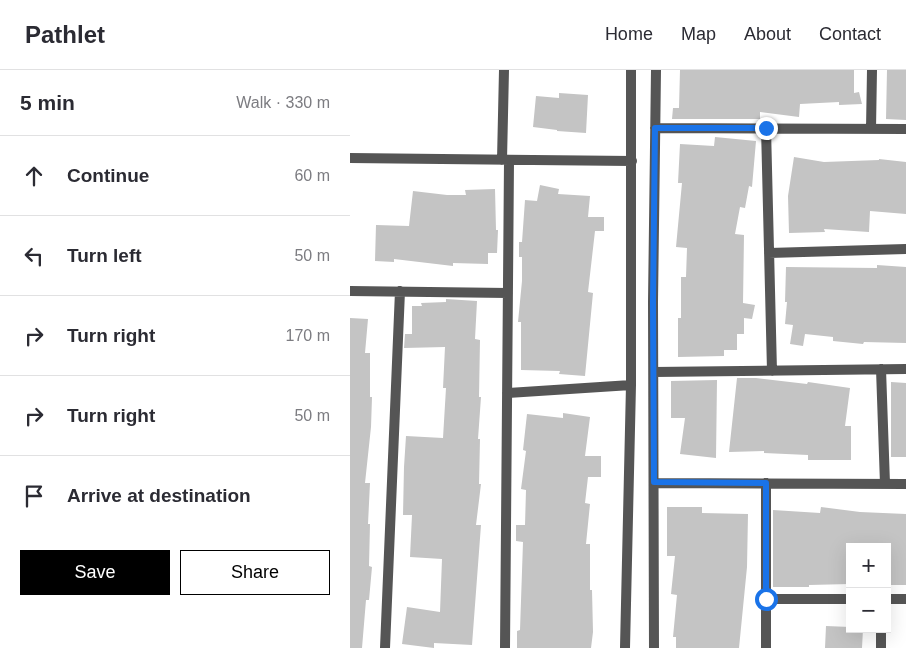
<!DOCTYPE html>
<html lang="en">
<head>
<meta charset="utf-8">
<style>
	:root { --surface:#fff; --page:#f2f2f3; --text:#2b2b33; --muted:#7c7c81; --line:#e1e1e2; --accent:#000 }
	body { margin:0; font-family:Helvetica,sans-serif; background:var(--page); color:var(--text) }
	.controls { position:absolute; right:15px; bottom:15px; display:grid; overflow:hidden; border-radius:0px; box-shadow:0 5px 20px #0002 }
	.controls button { width:45px; height:45px; display:grid; place-items:center; padding:0; border:0; border-bottom:1px solid var(--line); background:var(--surface); color:var(--text); font:25px sans-serif }
	.stop { position:absolute; width:15px; height:15px; margin:-11px; border:4px solid #1a73e8; border-radius:50%; background:#fff }
	.stop.end { background:#1a73e8; border-color:#fff; box-shadow:0 1px 5px #0008 }
	.list { margin:0; padding:0; list-style:none }
	h2 { display:flex; justify-content:space-between; align-items:center; height:65px; margin:0; padding:0 20px; font-size:21px }
	h2 small { font-size:16px; font-weight:400; color:var(--muted) }
	.list li { display:grid; grid-template-columns:32px 1fr auto; gap:15px; align-items:center; box-sizing:border-box; height:80px; padding:0 20px; border-top:1px solid var(--line) }
	.list b { display:block; font-size:19px; white-space:nowrap }
	.list em { font-size:16px; font-style:normal; color:var(--muted) }
	.actions { display:flex; gap:10px; padding:15px 20px }
	.actions a { flex:1; padding:11px 0; border:1px solid var(--accent); border-radius:0px; text-align:center; font-size:18px; color:var(--accent) }
	.actions .main { background:var(--accent); color:#fff }
	.icon { flex:none; width:28px; height:28px; fill:none; stroke:currentColor; stroke-width:2; stroke-linecap:round; stroke-linejoin:round }
	.map { position:relative; flex:none; width:556px; height:578px; overflow:hidden }
	header { display:flex; align-items:center; gap:30px; box-sizing:border-box; height:70px; padding:0 25px; background:var(--surface); border-bottom:1px solid var(--line) }
	header strong { font-size:24px }
	nav { display:flex; gap:28px; margin-inline-start:auto; font-size:18px }
	main { display:flex }
	aside { flex:1; background:var(--surface) }
	.map>svg:first-child { display:block }
	.building { fill:#c4c4c4 }
	.lines { fill:none; stroke-linecap:round; stroke-linejoin:round }
	.street { stroke:#555; stroke-width:10 }
	.route { stroke:#1a73e8; stroke-width:6 }
</style>
</head>
<body>
<header>
<strong>Pathlet</strong>
<nav><a>Home</a><a>Map</a><a>About</a><a>Contact</a></nav>
</header>
<main>
<aside>
<h2>5 min<small>Walk · 330 m</small></h2>
<ul class="list">
<li><svg class="icon" aria-label="ahead" viewBox="0 0 24 24"><path d="M12 20V5M6 11l6-6 6 6"/></svg><div><b>Continue</b></div><em>60 m</em></li>
<li><svg class="icon" aria-label="left" viewBox="0 0 24 24"><path d="M17 20v-9H6M10 6l-5 5 5 5"/></svg><div><b>Turn left</b></div><em>50 m</em></li>
<li><svg class="icon" aria-label="right" viewBox="0 0 24 24"><path d="M7 20v-9h11M14 6l5 5-5 5"/></svg><div><b>Turn right</b></div><em>170 m</em></li>
<li><svg class="icon" aria-label="right" viewBox="0 0 24 24"><path d="M7 20v-9h11M14 6l5 5-5 5"/></svg><div><b>Turn right</b></div><em>50 m</em></li>
<li><svg class="icon" aria-label="arrive" viewBox="0 0 24 24"><path d="M6 21V4h12l-3 4 3 4H6"/></svg><div><b>Arrive at destination</b></div></li>
</ul>
<div class="actions"><a class="main">Save</a><a>Share</a></div>
</aside>
<div class="map">
<svg width="556" height="578" viewBox="0 0 556 578">
	<rect width="100%" height="100%" fill="#fff"/>
	<path class="building" d="M330,0H504V23L509,22L512,34L489,35V32L450,34L449,47L410,42V49H322L323,38H329Z
		M537,0H556V50L536,49Z
		M209,23L238,25L236,63L207,61V60L183,57L186,26L209,28Z
		M365,67L406,71L402,117L399,116L395,138L390,137L385,164L394,165L393,233L405,235L402,249L394,248V264H387V280H374V286L328,287V248H331V207H336L337,178L326,177L332,113H328L330,74L364,76Z
		M444,87L474,92L529,90V89L556,92V144L520,141L519,162L474,159L475,162L439,163L438,126Z
		M190,115L209,119L208,124L240,126L238,147H254V161H245L238,222L243,223L235,306L209,304L210,301L171,300V252H168L172,211V187H169V172H172L175,130L187,131Z
		M145,119L146,160H148L147,183H138V194L103,193V196L44,189V192L25,191L26,155L59,156L63,121L97,125H116L115,120Z
		M527,195L556,197V273L514,272L513,274L483,271V267L455,264L453,276L440,274L443,255L435,254L437,232H435L436,197L527,198Z
		M96,229L127,231L125,269L130,270L129,327H131L128,369H130L129,414H131L126,455H131L122,575L84,573V578L52,574L57,537L90,542L92,489L60,487L62,445H53L54,397L56,366L93,368L96,318H93L95,277L54,278L55,264H62V236H72L71,233L96,232Z
		M0,248L18,249L15,283H20V327H22L21,357L15,413H20L18,454H20L19,496L22,497L19,530H16L12,578H0Z
		M387,308H406L457,314L458,312L500,318L495,356H501V390H458V385L414,383V381L379,382Z
		M367,310L366,388L330,384L335,348H321V311Z
		M541,312L556,313V387H541Z
		M213,343L240,347L235,386H251V407H238L235,433L240,434L236,474H240V520H242L243,562L241,578H167V561L170,560L173,472L166,471V455H175L176,420L171,419L176,381L173,380L177,344L213,348Z
		M317,437H352V443L398,444L397,497L389,578H326V567H323L327,525L321,524L325,486H317Z
		M471,437L510,442L556,444V515H537V475L501,473L500,477V514L459,515V517H423V440L470,443Z
		M476,556L500,557V559H513L512,578H475Z"/>
	<g class="lines">
		<path class="street" d="M305,58L556,59
			M416,58L422,301
			M521,59L522,0
			M0,88L282,91
			M152,90L154,0
			M419,183L556,179
			M0,221L158,223
			M531,299L535,414
			M304,302L556,299
			M157,323L281,315
			M304,413L556,414
			M416,529H500
			M537,529H556
			M35,578L50,221
			M155,578L159,91
			M275,578L281,315V0
			M304,578L303,232L306,0
			M416,578V413
			M531,578V559"/>
	</g>
	<g class="lines">
		<path class="route" d="M416,58H305L303,232L304,412L416,413V529"/>
	</g>
</svg>
<div class="controls">
<button>+</button>
<button>−</button>
</div>
<div class="stop" style="left:416px;top:529px"></div>
<div class="stop end" style="left:416px;top:58px"></div>
</div>
</main>
</body>
</html>
